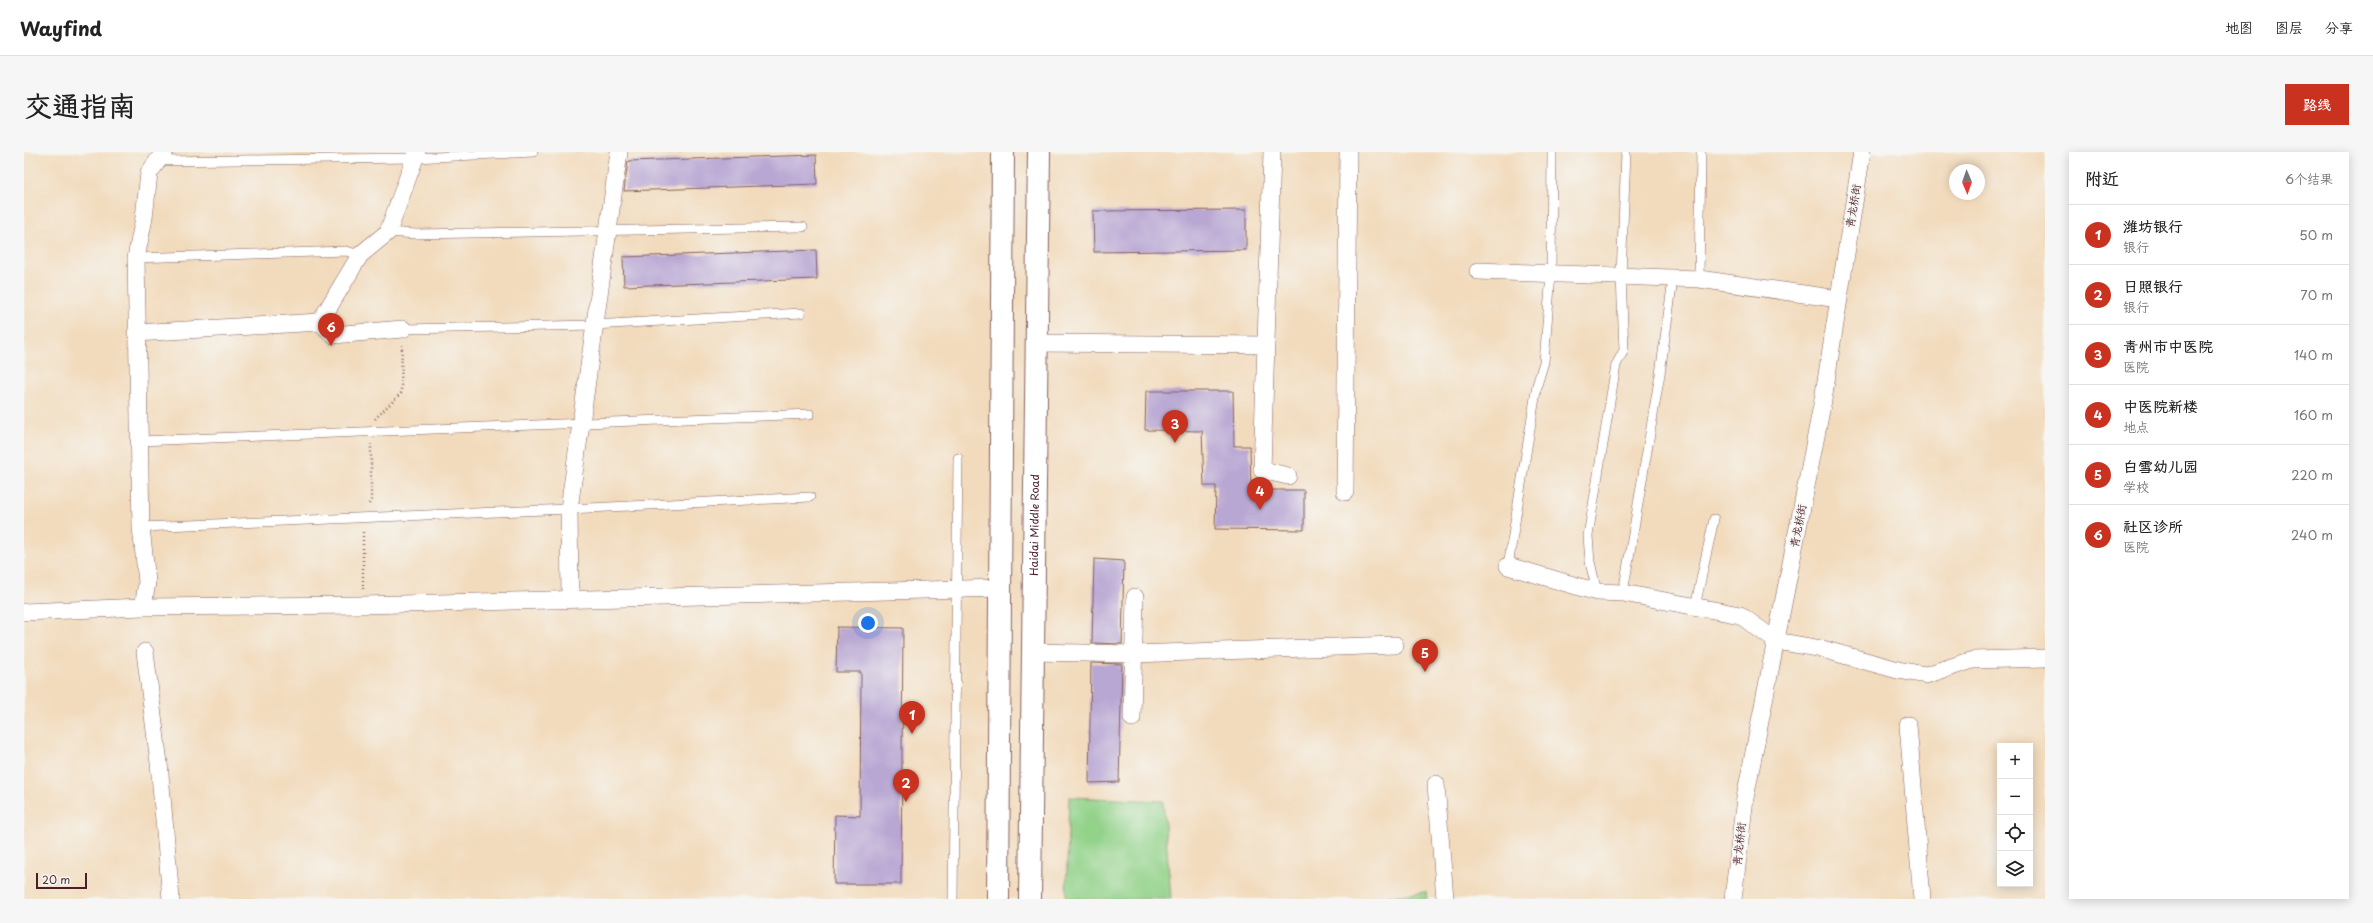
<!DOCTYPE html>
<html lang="zh">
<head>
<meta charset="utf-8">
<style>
	:root { --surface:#fff; --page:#f6f6f6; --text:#222; --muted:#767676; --line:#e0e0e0; --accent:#c8321e }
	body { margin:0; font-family:"Playpen Sans","LXGW WenKai TC",sans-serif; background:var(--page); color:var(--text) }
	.controls { position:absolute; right:12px; bottom:12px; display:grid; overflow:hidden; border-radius:0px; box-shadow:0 2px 10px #0003 }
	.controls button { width:36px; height:36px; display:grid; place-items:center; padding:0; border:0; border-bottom:1px solid var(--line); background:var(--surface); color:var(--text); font:20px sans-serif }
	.compass { position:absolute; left:1925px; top:12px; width:36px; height:36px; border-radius:50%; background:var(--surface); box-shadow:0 2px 10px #0003; rotate:178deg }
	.scale { position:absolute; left:12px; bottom:10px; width:51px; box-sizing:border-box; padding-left:4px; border:2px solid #4a1f2b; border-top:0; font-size:11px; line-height:14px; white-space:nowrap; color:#4a1f2b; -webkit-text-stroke:3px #f6f6f2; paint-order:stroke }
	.you { position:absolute; left:844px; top:471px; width:14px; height:14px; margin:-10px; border:3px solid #fff; border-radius:50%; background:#1a73e8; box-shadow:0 0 0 6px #1a73e833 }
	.badge { display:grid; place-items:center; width:26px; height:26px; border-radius:50%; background:var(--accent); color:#fff; font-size:13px; font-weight:700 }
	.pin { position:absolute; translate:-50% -33px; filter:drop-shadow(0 1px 2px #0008) }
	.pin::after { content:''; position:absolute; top:21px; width:14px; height:12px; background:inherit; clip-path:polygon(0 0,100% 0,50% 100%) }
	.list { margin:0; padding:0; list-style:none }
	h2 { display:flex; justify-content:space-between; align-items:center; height:52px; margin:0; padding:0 16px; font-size:17px }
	h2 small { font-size:13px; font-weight:400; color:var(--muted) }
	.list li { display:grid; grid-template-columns:26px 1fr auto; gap:12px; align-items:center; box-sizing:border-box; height:60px; padding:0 16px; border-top:1px solid var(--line) }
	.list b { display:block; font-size:15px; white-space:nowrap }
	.list p { margin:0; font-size:13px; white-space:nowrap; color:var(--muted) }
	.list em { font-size:13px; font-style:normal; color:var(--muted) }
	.icon { flex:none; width:22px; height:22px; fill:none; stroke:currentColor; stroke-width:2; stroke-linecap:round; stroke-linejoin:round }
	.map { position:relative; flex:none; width:2021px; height:747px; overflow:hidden; border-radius:0px }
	header { display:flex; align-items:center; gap:24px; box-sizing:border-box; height:56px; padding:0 20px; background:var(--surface); border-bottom:1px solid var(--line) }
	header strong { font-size:19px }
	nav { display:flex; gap:22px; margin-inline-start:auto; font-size:14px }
	.intro { display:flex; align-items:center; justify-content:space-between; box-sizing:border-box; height:96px; padding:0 24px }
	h1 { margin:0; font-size:28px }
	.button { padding:10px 18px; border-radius:0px; background:var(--accent); color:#fff; font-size:14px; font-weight:700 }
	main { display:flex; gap:24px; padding:0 24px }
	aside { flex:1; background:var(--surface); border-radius:0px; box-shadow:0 2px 10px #0003 }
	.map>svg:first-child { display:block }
	.green { fill:#92d289; stroke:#6e785a }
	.building { fill:#b8a6d3 }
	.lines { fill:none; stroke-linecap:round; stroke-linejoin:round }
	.service-casing { stroke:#85615e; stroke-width:10 }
	.minor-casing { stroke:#85615e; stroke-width:18 }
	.primary-casing { stroke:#85615e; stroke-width:24 }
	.path { stroke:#85615e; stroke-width:2.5; stroke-dasharray:1 3; stroke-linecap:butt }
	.service { stroke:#fff; stroke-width:9 }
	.minor { stroke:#fff; stroke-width:17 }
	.primary { stroke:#fff; stroke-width:22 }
	.labels { text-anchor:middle; stroke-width:3.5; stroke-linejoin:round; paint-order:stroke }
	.street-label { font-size:11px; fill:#4a1f2b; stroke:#f6f6f2 }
</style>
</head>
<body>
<header>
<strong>Wayfind</strong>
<nav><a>地图</a><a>图层</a><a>分享</a></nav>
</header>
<div class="intro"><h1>交通指南</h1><a class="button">路线</a></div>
<main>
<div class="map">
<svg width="2021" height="747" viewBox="0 0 2021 747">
	<rect width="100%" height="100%" fill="#f6f6f2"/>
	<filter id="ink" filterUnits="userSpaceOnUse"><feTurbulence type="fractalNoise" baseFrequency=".025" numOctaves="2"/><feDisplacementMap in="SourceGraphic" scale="8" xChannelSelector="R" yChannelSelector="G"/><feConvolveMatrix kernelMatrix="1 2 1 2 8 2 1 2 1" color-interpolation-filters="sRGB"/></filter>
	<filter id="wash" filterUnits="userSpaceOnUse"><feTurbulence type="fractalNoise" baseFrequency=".012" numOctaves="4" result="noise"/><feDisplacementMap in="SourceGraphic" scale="16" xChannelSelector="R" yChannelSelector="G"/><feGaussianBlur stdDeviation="0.9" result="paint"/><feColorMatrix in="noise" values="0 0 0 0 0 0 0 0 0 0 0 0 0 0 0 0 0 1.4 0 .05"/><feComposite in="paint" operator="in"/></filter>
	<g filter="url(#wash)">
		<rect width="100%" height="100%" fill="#f2dbbd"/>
		<path class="green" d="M1045,645L1139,649L1147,747H1042Z
			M1402,740L1403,747H1340Z"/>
		<g id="blocks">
			<path class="building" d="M792,3L793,32L600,39L604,9Z
				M1222,58V98L1070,100L1069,59Z
				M792,98L793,127L600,134L599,105Z
				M1122,239H1209L1210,294H1226L1227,338H1280V378L1191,377L1192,334H1180L1178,279L1121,278Z
				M1070,407L1100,409L1098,492L1068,491Z
				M813,475L879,476L877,732H810L811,663L836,664L837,520H812Z
				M1067,511L1098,512L1095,630L1065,631Z"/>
		</g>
	</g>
	<g filter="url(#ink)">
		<use href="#blocks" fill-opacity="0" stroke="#85615e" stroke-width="1"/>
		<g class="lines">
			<defs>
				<path id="service" d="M133,9L391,6L509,0
					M364,80L392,82L779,75
					M112,106L322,99L336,103
					M1675,127L1677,0
					M379,177L570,173L777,161
					M115,289L786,262
					M117,375L545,357L786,345
					M1484,414L1513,233L1520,210L1527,122L1528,0
					M1573,440L1566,410L1564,384L1592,213L1600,198L1597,124L1602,0
					M1599,441L1636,222L1649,127
					M1671,455L1690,367
					M929,747L934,306"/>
				<path id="minor" d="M1248,0L1238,318L1264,324
					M1454,119L1675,127L1815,147
					M296,170L336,103L364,80L393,0
					M112,181L296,170L309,183L379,177
					M1013,191L1242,193
					M1321,340L1324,0
					M1484,414L1573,440L1599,441L1716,463L1752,489L1798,497L1874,518L1902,523L1949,508L2021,506
					M546,447L545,357L595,0
					M119,455L123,430L117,375L112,106L120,66L125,21L140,0
					M0,460L119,455L339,453L976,436
					M121,500L135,611L147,747
					M1008,500L1110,502L1371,493
					M1108,566L1111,445
					M1884,573L1898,747
					M1412,632L1421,747
					M1709,747L1721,646L1799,248L1838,0"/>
				<g id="primary">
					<path d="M974,747L979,0"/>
					<path id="s1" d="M1006,747L1015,0"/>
				</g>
			</defs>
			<use href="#service" class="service-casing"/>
			<use href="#minor" class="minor-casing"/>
			<use href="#primary" class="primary-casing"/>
			<path class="path" d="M351,267L377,241L378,193
				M345,352L347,348V292
				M339,437V378"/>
			<use href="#service" class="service"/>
			<use href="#minor" class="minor"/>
			<use href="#primary" class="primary"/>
		</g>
	</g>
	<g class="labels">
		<g class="street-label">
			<text transform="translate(1829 54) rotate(-81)" y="4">青龙桥街</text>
			<text dy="4" stroke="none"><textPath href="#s1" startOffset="374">Haidai Middle Road</textPath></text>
			<text transform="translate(1774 374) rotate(-79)" y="4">青龙桥街</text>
			<text transform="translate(1715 692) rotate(-84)" y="4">青龙桥街</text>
		</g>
	</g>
</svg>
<div class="controls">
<button>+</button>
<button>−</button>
<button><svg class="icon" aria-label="locate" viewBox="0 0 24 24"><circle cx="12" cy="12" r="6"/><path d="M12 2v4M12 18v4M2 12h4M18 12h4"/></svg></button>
<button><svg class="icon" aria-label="layers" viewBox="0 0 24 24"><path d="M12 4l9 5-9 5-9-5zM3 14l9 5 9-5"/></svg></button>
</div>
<svg class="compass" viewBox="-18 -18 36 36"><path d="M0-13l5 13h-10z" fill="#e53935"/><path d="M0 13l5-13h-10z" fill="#767676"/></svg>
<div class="scale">20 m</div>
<div class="you"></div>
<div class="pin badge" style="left:888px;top:582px">1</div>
<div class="pin badge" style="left:882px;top:650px">2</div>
<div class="pin badge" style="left:1151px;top:291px">3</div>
<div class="pin badge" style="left:1236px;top:358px">4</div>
<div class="pin badge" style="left:1401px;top:520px">5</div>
<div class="pin badge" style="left:307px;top:194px">6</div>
</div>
<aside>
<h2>附近<small>6个结果</small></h2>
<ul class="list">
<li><span class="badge">1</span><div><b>潍坊银行</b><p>银行</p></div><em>50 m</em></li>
<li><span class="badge">2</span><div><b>日照银行</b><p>银行</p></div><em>70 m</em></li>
<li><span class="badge">3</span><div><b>青州市中医院</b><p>医院</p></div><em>140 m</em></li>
<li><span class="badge">4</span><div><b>中医院新楼</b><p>地点</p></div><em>160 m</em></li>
<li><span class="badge">5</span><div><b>白雪幼儿园</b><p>学校</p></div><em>220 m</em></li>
<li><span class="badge">6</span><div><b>社区诊所</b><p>医院</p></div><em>240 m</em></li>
</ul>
</aside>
</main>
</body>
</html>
